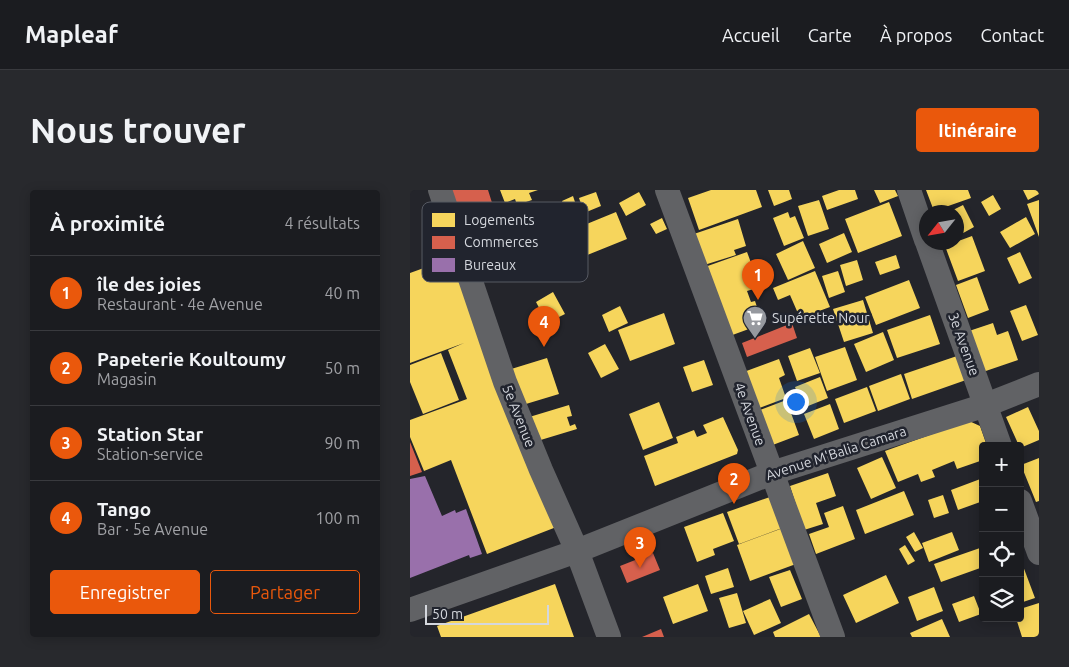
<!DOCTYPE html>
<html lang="fr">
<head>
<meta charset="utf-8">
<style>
	:root { --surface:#1b1c20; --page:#28292d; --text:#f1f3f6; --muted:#a0a1a5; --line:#393a3e; --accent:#ea580c }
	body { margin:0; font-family:Ubuntu,sans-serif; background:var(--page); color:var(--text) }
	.controls { position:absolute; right:15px; bottom:15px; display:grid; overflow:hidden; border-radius:5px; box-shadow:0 2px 12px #0003 }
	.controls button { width:45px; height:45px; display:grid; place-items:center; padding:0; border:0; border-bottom:1px solid var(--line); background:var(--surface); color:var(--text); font:25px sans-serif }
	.compass { position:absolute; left:509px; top:15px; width:45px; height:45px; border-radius:50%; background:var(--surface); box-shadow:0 2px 12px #0003; rotate:239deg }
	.scale { position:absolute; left:15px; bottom:12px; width:124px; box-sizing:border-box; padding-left:5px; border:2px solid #d4d7dd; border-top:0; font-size:14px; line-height:18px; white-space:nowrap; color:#d4d7dd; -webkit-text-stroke:4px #21242e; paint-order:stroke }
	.you { position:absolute; left:385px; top:211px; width:18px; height:18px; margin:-12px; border:4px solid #fff; border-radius:50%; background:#1a73e8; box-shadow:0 0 0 8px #1a73e833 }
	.badge { display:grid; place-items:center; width:32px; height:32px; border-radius:50%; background:var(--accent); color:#fff; font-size:16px; font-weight:700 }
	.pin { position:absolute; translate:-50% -41px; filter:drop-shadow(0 1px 2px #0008) }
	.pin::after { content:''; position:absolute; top:26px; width:18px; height:15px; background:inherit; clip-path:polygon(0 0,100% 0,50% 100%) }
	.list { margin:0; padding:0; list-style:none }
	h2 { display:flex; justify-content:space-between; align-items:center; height:65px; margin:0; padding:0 20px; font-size:21px }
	h2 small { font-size:16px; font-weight:400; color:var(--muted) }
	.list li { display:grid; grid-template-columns:32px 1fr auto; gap:15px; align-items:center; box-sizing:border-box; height:75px; padding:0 20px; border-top:1px solid var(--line) }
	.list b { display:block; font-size:19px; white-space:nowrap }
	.list p { margin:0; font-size:16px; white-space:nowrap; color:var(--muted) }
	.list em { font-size:16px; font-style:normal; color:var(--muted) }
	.actions { display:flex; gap:10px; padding:15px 20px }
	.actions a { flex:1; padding:11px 0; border:1px solid var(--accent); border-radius:5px; text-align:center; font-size:18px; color:var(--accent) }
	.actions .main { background:var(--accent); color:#fff }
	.icon { flex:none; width:28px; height:28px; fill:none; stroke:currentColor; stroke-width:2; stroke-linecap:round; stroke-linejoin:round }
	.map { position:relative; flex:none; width:629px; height:447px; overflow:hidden; border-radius:5px }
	header { display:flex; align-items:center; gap:30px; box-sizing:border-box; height:70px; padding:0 25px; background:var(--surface); border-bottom:1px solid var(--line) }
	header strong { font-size:24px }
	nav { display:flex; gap:28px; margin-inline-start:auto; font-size:18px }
	.intro { display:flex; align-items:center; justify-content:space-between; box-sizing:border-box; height:120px; padding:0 30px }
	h1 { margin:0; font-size:35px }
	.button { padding:12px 22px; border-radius:5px; background:var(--accent); color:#fff; font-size:18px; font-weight:700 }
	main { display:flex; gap:30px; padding:0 30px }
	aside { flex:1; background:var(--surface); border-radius:5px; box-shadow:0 2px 12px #0003 }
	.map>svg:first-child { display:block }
	.homes { fill:#f6d55c }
	.shops { fill:#d6604d }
	.offices { fill:#9970ab }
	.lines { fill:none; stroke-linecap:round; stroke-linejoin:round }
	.minor { stroke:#616265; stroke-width:24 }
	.labels { text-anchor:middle; stroke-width:5; stroke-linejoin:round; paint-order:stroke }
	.poi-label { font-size:14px; fill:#d4d7dd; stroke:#21242e; text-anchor:start }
	.street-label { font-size:14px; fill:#d4d7dd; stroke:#21242e }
	.key { fill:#21242e; stroke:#575a63; stroke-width:1 }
	.key-label { font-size:14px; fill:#d4d7dd }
</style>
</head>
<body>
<header>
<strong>Mapleaf</strong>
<nav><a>Accueil</a><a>Carte</a><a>À propos</a><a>Contact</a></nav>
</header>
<div class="intro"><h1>Nous trouver</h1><a class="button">Itinéraire</a></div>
<main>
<aside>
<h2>À proximité<small>4 résultats</small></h2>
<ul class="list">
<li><span class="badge">1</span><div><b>île des joies</b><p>Restaurant · 4e Avenue</p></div><em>40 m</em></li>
<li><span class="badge">2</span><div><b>Papeterie Koultoumy</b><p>Magasin</p></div><em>50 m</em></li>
<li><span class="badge">3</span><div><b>Station Star</b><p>Station-service</p></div><em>90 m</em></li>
<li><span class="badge">4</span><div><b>Tango</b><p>Bar · 5e Avenue</p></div><em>100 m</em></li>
</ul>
<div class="actions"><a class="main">Enregistrer</a><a>Partager</a></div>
</aside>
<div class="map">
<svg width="629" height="447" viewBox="0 0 629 447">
	<rect width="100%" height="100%" fill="#24252b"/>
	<path class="homes" d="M90,0H128L119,3L122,10L107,15L105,9L95,13Z
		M301,0H346L352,17L289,40L278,8Z
		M358,0H379L382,9L364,16Z
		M429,0H445L448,9L417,20L412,6Z
		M464,0H485L488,6L470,13Z
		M516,0H558L561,8L524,21Z
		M613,0H629V4L618,10Z
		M186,2L191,16L174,23L169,8Z
		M229,2L236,15L216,26L209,13Z
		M583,5L591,19L579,26L571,12Z
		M163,6L166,15L155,19L152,11Z
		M409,10L419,39L398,46L388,16Z
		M629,10V47L617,14Z
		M479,12L492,46L448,63L435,29Z
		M553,15L564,37L546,47V22H539Z
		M206,22L217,49L160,72L158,68L154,70L145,47Z
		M378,22L380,28L385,26L394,48L374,56L363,28Z
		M616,27L625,44L600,58L590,42Z
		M252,28L257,39L246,44L240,34Z
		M328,29L336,56L324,60L326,65L291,76L281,45Z
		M434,43L442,62L417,73L409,54Z
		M562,46L575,81L548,91L535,56Z
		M393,51L405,78L378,90L366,64Z
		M337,62L350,97L337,101L341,112L345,111L351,129L345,131L347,136L317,147L292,78Z
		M610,62L622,88L609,94L597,68Z
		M486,65L490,78L470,85L465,72Z
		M47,66L149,336L77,364L41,270L14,281L0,247V230L57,209L38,160L54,153L0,173V83Z
		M447,70L453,90L436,96L430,75Z
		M405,81L420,117L390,128L380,105L368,110L363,98Z
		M428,81L435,102L419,108L412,86Z
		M567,87L579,120L558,128L546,95Z
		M499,90L510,118L466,135L455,107Z
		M143,102L155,124L137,133L126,112Z
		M453,110L463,143L434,152L423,119Z
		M616,115L628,145L612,151L600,121Z
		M210,116L218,133L199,142L192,125Z
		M254,123L265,154L220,171L208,140Z
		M520,125L530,154L487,168L477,140Z
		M583,133L587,145L598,141L608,170L567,184L553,143Z
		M473,142L484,170L456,182L444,154Z
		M195,154L209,179L191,188L178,163Z
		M435,157L447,190L417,201L405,167Z
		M400,158L410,183L387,191L378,166Z
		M31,163L49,210L13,224L0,192V175Z
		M547,166L556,190L502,209L494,184Z
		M137,168L149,204L106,217L95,181Z
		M369,169L375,185L369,188L376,208L344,220L331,183Z
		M294,170L303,195L282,202L273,177Z
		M491,184L500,209L468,221L459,196Z
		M410,187L418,208L393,218L385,197Z
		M457,197L466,221L434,233L425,209Z
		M379,209L384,222L381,223L389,245L360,256L347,221Z
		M249,212L263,248L233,260L219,224Z
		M420,214L429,239L404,249L394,224Z
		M159,215L162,226L157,227L160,236L165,234L167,239L124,252L116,228Z
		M618,217L629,241V250L610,258L596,227Z
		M313,227L328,260L327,264L245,296L234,266L268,253L266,247L284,240L287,247L297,243L293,235Z
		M559,231L570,236L577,256H573V270L547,279L544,271L522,280L525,287L511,292L508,284L488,292L475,261Z
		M472,267L486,298L461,309L447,278Z
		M629,268V311L626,312L611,275Z
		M418,283L426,306L406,313L413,334L394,340L380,296Z
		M573,288V311L548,320L541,300Z
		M494,301L504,325L455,344L446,320Z
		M533,305L539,323L524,328L518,310Z
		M360,307L372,338L329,354L317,322Z
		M433,316L445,349L406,364L399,344L419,337L414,323Z
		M313,323L324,351L303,359L305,365L287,372L274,337Z
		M373,338L386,374L340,391L327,355Z
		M504,342L513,358L505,362L496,347Z
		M542,342L549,360L519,372L512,353Z
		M495,355L505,371L498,375L489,359Z
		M570,358L573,366V377L531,392L524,374Z
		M610,368L625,408L610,413Z
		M318,378L324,397L301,404L295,386Z
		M380,380L392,409L371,417L359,387Z
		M476,385L489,413L446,433L433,405Z
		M145,394L164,447H31L27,436Z
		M288,394L298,421L263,434L253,407Z
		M524,397L533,421L507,431L498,407Z
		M327,403L336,433L319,438L309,408Z
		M564,406L571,424L549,432L542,414Z
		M360,409L371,433L344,445L333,421Z
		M629,413V447H612L606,428H610V419Z
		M399,424L411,447H365L363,442Z
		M532,429L540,447H502L500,443Z"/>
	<path class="shops" d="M39,0H78L96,57L61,68Z
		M382,133L387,148L337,167L332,153Z
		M0,252L12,282L0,286Z
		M243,363L250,380L217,393L210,376Z
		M251,439L254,447H232Z"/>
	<path class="offices" d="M15,286L32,326L45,320L46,323L56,319L72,364L60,368L59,365L0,388V289Z"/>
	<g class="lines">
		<path class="minor" d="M30,0L95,192L131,280L167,361L199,447
			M257,0L423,447
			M499,0L516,50
			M517,52L590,256
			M610,311L629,363
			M0,420L167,361L362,283L576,215L629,194"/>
	</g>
	<defs>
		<symbol id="supermarket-pin" viewBox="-11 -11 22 30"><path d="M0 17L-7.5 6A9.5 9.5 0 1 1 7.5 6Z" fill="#96999f" stroke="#21242e"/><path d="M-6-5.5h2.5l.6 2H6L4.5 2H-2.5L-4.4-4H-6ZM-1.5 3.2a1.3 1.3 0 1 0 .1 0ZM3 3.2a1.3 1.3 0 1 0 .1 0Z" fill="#fff"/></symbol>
	</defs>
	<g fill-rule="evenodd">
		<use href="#supermarket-pin" x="331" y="114" width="28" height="38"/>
	</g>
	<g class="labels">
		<g class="poi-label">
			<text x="362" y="133">Supérette Nour</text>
		</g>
		<g class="street-label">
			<text transform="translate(554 154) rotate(70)" y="5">3e Avenue</text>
			<text transform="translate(340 224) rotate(70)" y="5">4e Avenue</text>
			<text transform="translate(109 226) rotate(68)" y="5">5e Avenue</text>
			<text transform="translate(426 263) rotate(-18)" y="5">Avenue M'Balia Camara</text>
		</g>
	</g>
	<rect x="12" y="12" width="166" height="80" rx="8" class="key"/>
	<rect x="22" y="23" width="23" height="14" fill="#f6d55c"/>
	<rect x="22" y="46" width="23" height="13" fill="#d6604d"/>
	<rect x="22" y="68" width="23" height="14" fill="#9970ab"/>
	<g class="key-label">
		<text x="54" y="35">Logements</text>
		<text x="54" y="57">Commerces</text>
		<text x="54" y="80">Bureaux</text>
	</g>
</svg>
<div class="controls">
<button>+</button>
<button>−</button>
<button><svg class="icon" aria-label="locate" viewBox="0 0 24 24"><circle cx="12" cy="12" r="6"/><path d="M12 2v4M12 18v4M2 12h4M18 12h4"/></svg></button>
<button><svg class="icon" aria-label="layers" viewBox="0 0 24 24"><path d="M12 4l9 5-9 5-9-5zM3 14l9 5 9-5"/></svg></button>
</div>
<svg class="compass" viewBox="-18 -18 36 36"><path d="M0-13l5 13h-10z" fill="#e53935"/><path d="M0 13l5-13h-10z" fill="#a0a1a5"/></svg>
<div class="scale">50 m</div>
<div class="you"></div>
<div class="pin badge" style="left:348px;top:110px">1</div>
<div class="pin badge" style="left:324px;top:314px">2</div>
<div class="pin badge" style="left:230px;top:378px">3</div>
<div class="pin badge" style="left:134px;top:157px">4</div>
</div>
</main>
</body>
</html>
